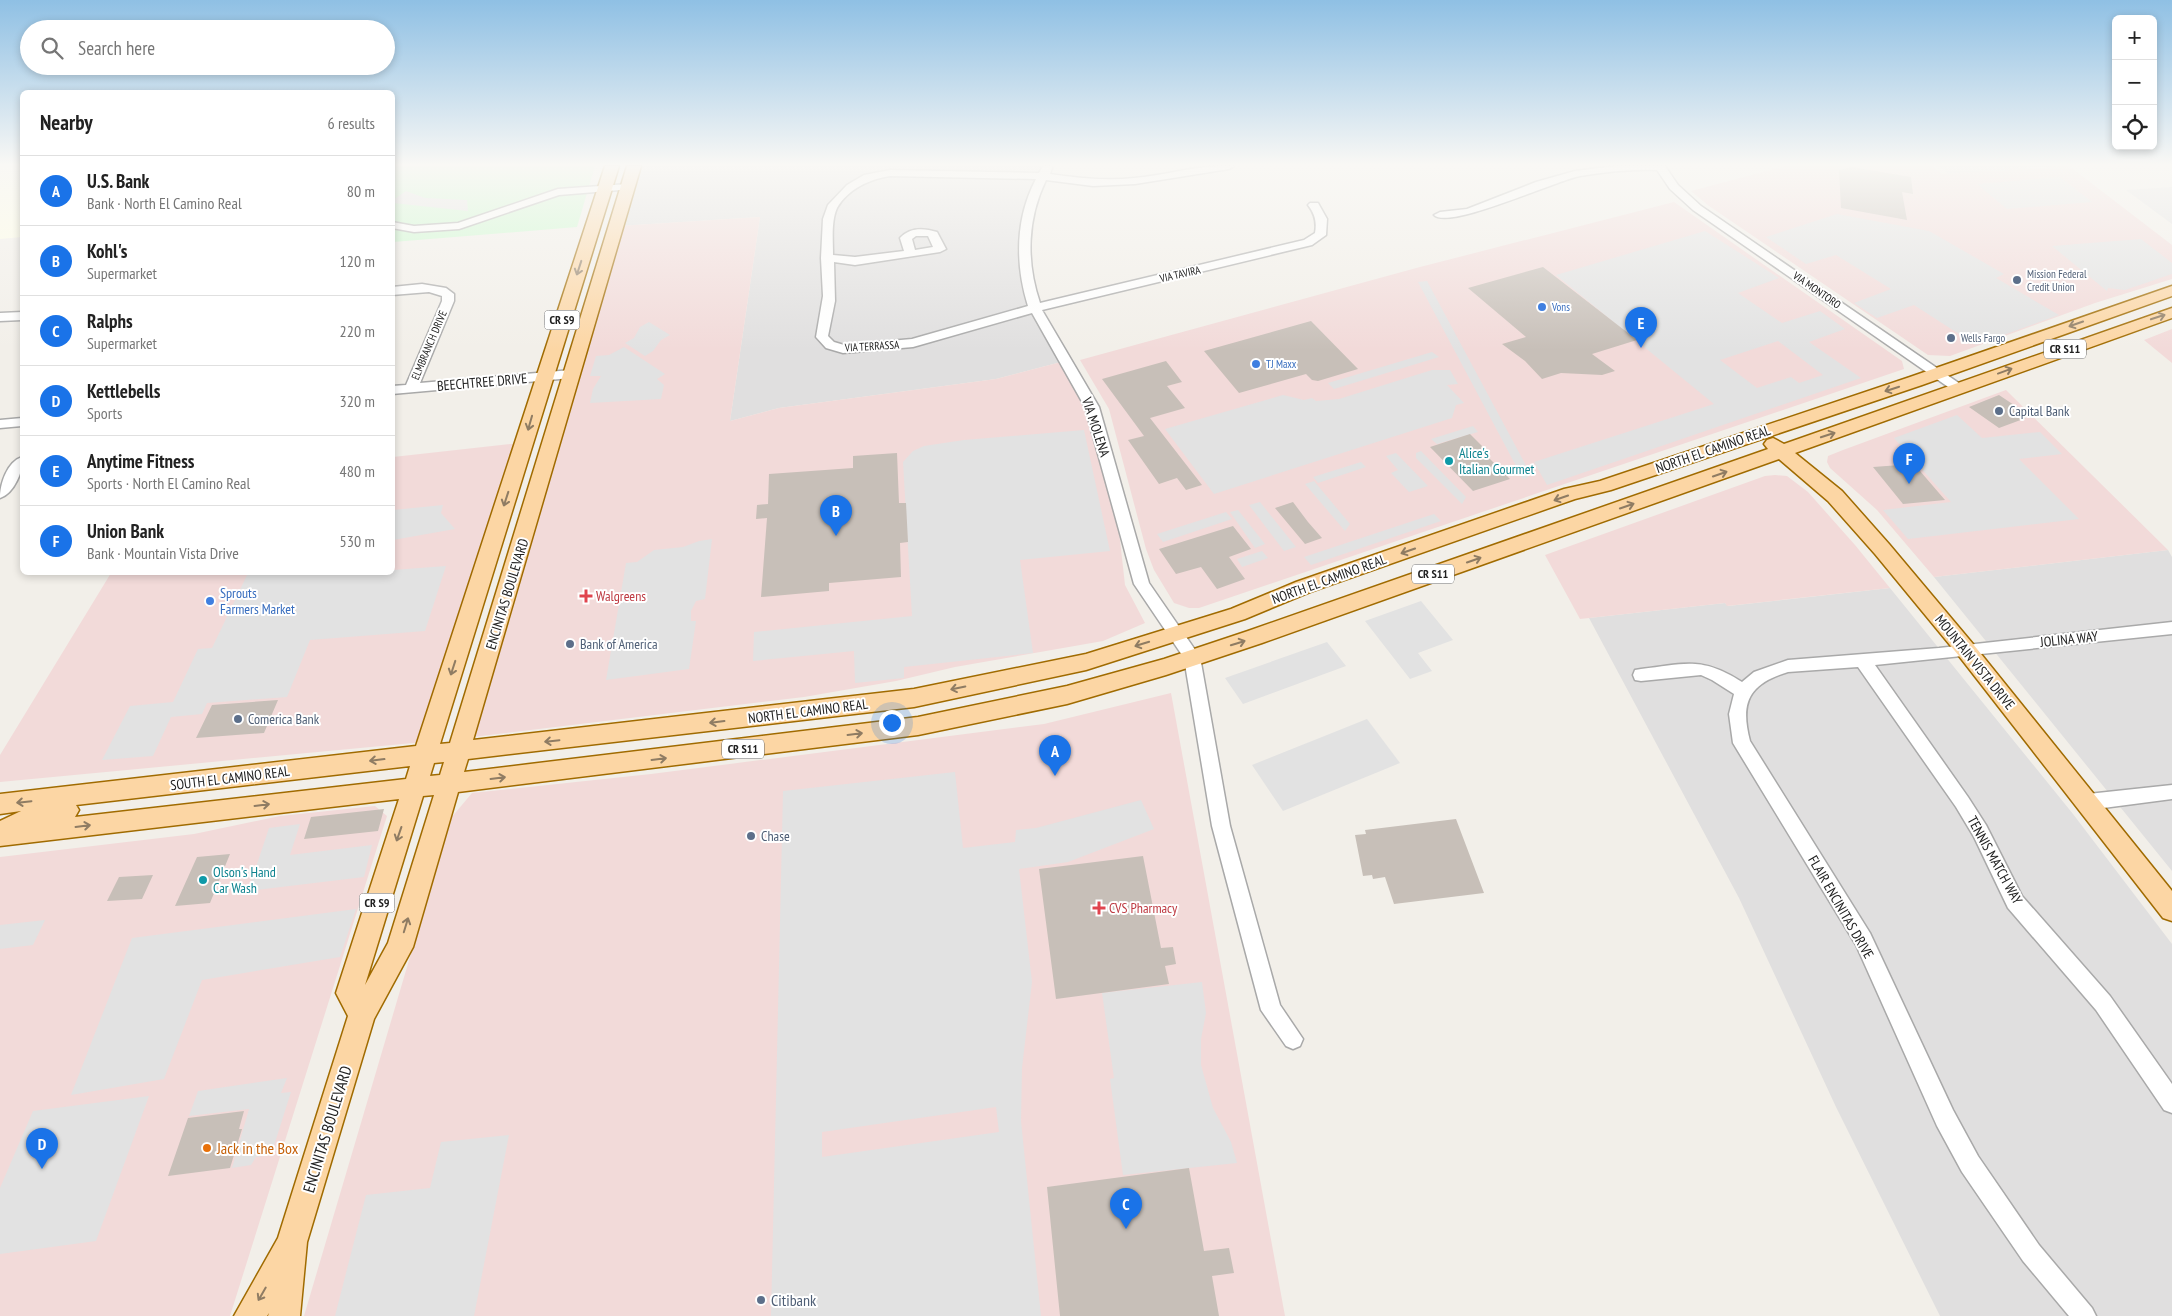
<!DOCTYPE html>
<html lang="en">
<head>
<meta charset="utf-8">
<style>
	:root { --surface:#fff; --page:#f6f6f6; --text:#222; --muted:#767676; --line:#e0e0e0; --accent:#1a73e8 }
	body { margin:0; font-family:"PT Sans Narrow",sans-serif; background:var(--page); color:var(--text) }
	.controls { position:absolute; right:15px; top:15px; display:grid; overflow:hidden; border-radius:8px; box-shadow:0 2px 8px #0003 }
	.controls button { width:45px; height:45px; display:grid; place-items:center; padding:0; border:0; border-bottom:1px solid var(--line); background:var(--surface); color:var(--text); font:25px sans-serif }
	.you { position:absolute; left:891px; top:722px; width:18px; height:18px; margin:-12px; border:4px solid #fff; border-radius:50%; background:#1a73e8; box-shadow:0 0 0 8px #1a73e833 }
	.badge { display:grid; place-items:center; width:32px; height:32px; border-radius:50%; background:var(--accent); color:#fff; font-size:16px; font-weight:700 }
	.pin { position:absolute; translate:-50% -41px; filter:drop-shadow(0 1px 2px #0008) }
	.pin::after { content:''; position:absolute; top:26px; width:18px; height:15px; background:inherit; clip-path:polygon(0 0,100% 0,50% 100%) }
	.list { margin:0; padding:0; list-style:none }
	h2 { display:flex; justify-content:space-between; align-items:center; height:65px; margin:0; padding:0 20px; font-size:21px }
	h2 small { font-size:16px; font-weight:400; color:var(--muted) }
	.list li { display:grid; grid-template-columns:32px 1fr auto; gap:15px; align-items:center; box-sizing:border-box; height:70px; padding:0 20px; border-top:1px solid var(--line) }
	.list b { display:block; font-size:19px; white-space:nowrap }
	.list p { margin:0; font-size:16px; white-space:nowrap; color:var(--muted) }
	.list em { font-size:16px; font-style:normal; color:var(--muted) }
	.icon { flex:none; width:28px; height:28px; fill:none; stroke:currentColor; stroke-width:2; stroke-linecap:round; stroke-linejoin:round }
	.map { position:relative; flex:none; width:2172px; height:1316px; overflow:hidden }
	.search { position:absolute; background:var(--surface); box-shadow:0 2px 8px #0003; left:20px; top:20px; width:375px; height:55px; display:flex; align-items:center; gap:12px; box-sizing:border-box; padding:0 18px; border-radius:28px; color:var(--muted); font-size:19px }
	.panel { position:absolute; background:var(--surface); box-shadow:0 2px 8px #0003; left:20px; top:90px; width:375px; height:485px; border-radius:8px }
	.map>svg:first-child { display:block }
	.residential { fill:#e0dfdf }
	.commercial { fill:#f2dad9 }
	.education { fill:#ffffe5 }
	.park { fill:#c8facc }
	.parking { fill:#e2e2e2; fill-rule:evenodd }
	.building { fill:#c7bfb8 }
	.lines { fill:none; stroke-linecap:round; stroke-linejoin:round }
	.minor-casing { stroke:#a9a9a9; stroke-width:3 }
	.major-casing { stroke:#a06b00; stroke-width:3 }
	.minor { fill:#fff; fill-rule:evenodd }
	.major { fill:#fcd6a4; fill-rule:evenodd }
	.oneway { stroke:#8f7c63 }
	.service-dot { fill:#5c6f8a; stroke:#fff; stroke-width:2 }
	.shop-dot { fill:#3f7fe0; stroke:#fff; stroke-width:2 }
	.culture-dot { fill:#0f9aa8; stroke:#fff; stroke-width:2 }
	.health-dot { fill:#e0444e; stroke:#fff; stroke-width:2 }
	.food-dot { fill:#e8710a; stroke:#fff; stroke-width:2 }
	.labels { text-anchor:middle; stroke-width:4; stroke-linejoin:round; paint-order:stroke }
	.far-street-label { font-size:11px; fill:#222; stroke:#fff }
	.far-service-label { font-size:11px; fill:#4e5e75; stroke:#fff; text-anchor:start }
	.far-shop-label { font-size:11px; fill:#366cbe; stroke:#fff; text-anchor:start }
	.shield { fill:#fff; stroke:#646464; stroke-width:1 }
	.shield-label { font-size:12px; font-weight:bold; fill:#222 }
	.street-label { font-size:14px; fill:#222; stroke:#fff }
	.service-label { font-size:14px; fill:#4e5e75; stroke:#fff; text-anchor:start }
	.culture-label { font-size:14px; fill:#0d838f; stroke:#fff; text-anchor:start }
	.shop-label { font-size:14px; fill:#366cbe; stroke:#fff; text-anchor:start }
	.health-label { font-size:14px; fill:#be3a42; stroke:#fff; text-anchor:start }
	.near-street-label { font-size:16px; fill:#222; stroke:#fff }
	.near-food-label { font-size:16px; fill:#c56008; stroke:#fff; text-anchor:start }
	.near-service-label { font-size:16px; fill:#4e5e75; stroke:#fff; text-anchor:start }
</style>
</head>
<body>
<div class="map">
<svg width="2172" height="1316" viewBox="0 0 2172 1316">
	<rect width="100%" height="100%" fill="#f2efe9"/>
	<path class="residential" d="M637,166H1043L1022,215L1017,251L1030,307L1061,362L996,379L779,408L730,421L760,217L619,226Z
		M1938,166H2057L1948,174Z
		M2168,550L2172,557V871L1934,577Z
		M1890,588L2073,814L2172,944V1316H1940L1836,1107L1739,898L1589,618L1725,603L1728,606Z"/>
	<path class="commercial" d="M1786,166H1932L1942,174L2069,166L2172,245V279L2095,303L1950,356L1928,355L1709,206L1691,191Z
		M1674,202L1902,361L1904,369L1199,608H1189L1174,603L1154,570L1146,549L1109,409L1080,360L1420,267Z
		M760,217L730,421L779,408L996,379L1061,362L1092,418L1118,522L1125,585L1145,623L1103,641L955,667L896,681L804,697L473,737L619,226Z
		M2172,329V363L2144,340Z
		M2006,390L2168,550L1934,577L1877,510L1830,468L1827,462L1828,456L1843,450Z
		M520,443L424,742L0,782V755L111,573L392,572L393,457Z
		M1775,475L1787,476L1808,492L1855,545L1890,588L1727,606L1725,603L1580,619L1545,555L1765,476Z
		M1171,693L1285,1316H304L451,818L472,793L651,774L1044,724Z
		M375,806L387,816L230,1316H0V857L194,834L280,816Z"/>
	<path class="education" d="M0,166H22V237L0,239Z"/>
	<path class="park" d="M393,166H595L577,227L393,242Z"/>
	<path class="parking" d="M2060,177L2092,202L2007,209L1977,184Z
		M2172,187V224L2126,190Z
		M406,191L425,198L467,200L468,211L393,203V200Z
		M1837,214L1929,231L2004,274L1996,278L2059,315L1976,345L1914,305L1877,318L1854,303L1891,289L1836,255L1806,264L1766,237Z
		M1705,231L1779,278L1738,293L1782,323L1820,311L1845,329L1809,342L1861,378L1547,485L1534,462L1714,404L1556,275ZM1778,341L1823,375L1799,383L1791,377L1757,388L1720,360Z
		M2141,239L2172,263V274L2125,290L2108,288L2107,291L2052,246Z
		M1427,281L1530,473L1527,478L1523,479L1418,282Z
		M649,322L670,335L661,340L653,351L645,356L625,343L634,338L640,327Z
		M624,347L665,374L657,379L664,385L661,399L590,403L593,389L601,376H590L596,356L609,355Z
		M1432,352L1439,357L1334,389L1328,383Z
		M1432,370H1450L1458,384L1447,385L1464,403L1456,405L1452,418L1214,494L1165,429L1283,395L1304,400L1312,398L1316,401L1339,399Z
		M1957,415L1982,438L2040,432L2062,454L2019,459L2079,519L1908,539L1883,510L1951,502L1894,438Z
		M1473,426L1478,432L1437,444L1431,439Z
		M1084,430L1110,551L1020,560L1033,653L904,667V678L855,683L854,651L753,661L754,632L912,616L903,462L913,451L924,446L964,440Z
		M1421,451L1466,497L1462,504L1416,458V453Z
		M1396,453L1428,486L1409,492L1391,473L1398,470L1386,456Z
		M1361,462L1366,467L1318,483L1313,477Z
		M1314,481L1350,524L1345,531L1305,484Z
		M1260,502L1296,547L1284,551L1249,505Z
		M443,505L441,513L455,529L393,540V510Z
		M1238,510L1265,544L1255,548L1230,512Z
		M1226,512L1232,519L1163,542L1157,534Z
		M1434,514L1441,521L1311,565L1304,557Z
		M712,539L705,599L696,601L691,611V621H696L689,669L606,680L626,563L637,562L654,550L683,547L699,541Z
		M1262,551L1268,558L1242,567L1237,559Z
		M446,566L425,631L310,640L287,697L207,703L202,714L171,717L153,756L102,760L130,706L173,702L198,649L212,648L248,573L392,572L393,570Z
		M1421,601L1453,640L1418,653L1432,671L1410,679L1365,621Z
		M1327,642L1346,666L1243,704L1225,678Z
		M1367,719L1400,763L1283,811L1252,765Z
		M955,772L963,848L1015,842L1016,830L1036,828L1141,800L1154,829L1068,862L1019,869L1032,982L1022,1068L1021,1121L1041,1316H771L783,791ZM996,1107L999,1132L822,1157V1132Z
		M300,824L290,855L372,845L364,877L248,891L269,828Z
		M356,909L340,957L202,980L164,1079L71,1095L132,938Z
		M45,920L33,945L0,949V925Z
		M1202,982L1206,1013L1201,1039V1065L1213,1108L1231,1142L1237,1163L1123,1175L1110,1079L1114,1078L1102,993Z
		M287,1078L281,1093L291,1092L271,1155L256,1157L251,1165L232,1168L249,1109L189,1116L198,1091Z
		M149,1096L96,1241L0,1254V1188L33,1111Z
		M509,1135L474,1316H335L366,1195L430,1188L441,1142Z"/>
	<path class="building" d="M1852,167L1911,177L1913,194L1902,192L1907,220L1841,208L1839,170Z
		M1543,267L1637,340L1592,354L1615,371L1602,375L1561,373L1542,379L1525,361L1502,344L1526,337L1468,288Z
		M1311,321L1358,369L1318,381L1312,380L1306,374L1239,393L1204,351Z
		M1166,361L1182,382L1167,386L1185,408L1150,418L1202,485L1186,490L1177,478L1159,484L1128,440L1144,436L1102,379Z
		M1999,395L2029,415L2024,417L2026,418L1999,428L1969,407Z
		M1470,434L1488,452H1485L1488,457L1510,479L1473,491L1430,447Z
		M897,453L899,503H906L908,542L900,543L901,577L829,583V591L761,597L767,518L756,519L757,505L768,504L769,474L853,468V456Z
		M1914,464L1945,500L1903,504L1873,467Z
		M1293,502L1308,522L1322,538L1305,544L1275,508Z
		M1233,526L1251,549L1229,557L1245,579L1217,589L1201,567L1176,574L1159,549Z
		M278,700L264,733L196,738L212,705Z
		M384,809L378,831L304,839L311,817Z
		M1456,819L1484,893L1394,904L1385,877L1373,879L1372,875L1363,876L1355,835L1366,834L1365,830Z
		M230,854L210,903L175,906L197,857Z
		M1143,856L1161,948L1173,947L1176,964L1165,966L1169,984L1056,999L1039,869Z
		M153,875L142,899L107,901L119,877Z
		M244,1111L239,1129H242L230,1168L168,1176L188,1118Z
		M1189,1168L1204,1251L1229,1248L1234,1273L1212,1276L1219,1316H1060L1047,1187Z"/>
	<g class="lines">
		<defs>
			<path id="minor" d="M1043,166H1051L1052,168L1050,174C1078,178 1105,181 1134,178C1168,175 1201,164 1234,166L1229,169L1135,184L1093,186L1046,180C1027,219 1026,262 1040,303L1304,240L1315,233C1317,222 1315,214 1308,205L1310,203H1318L1327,219L1326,235L1312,245L1042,310L1099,407L1149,583L1200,657L1230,826L1280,1005L1303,1039L1300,1046L1293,1049L1286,1046L1261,1010L1212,826L1184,658L1134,584L1085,407L1032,313L913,347L843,353L826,348L816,337L823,296L821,258L823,219L828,205L847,185L864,175L890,170L1039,173ZM890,176L1036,179C1015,219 1015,264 1028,306L912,339L844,345L834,342L828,336L835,301L834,262L855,265L940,252L946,249L937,232C924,228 910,227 900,238L904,251L855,257L833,255C833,241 831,221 837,208C848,189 870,179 890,176ZM916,236H928L933,247L915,250L912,239Z
				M1615,166H1665L1678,185L1701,206L1966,388L1959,392L1954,391L1693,210L1670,189L1657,170C1632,169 1605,172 1580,176C1555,181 1449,230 1434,215L1440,212L1467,209L1536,182L1575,171Z
				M628,184L632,185V189L559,195L459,229L414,232L392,228V222L414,226L458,223L558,189Z
				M422,284L446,288L454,294V301L420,383L571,370L578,374L571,378L392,394V386L406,385L442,301V296L429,292L392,295V287Z
				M22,312V320L0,321V313Z
				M22,418V426L0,428V420Z
				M22,457C24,470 14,494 0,498C0,484 7,462 22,457Z
				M2172,622V634L1875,665L1968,797L1986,825L2022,896L2110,996L2172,1084V1113L2164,1110L2096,1010L2008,908L1974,837L1956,807L1858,667L1788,672C1748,684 1740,703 1750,741L1870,933L1953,1110L1978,1156L2039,1245L2092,1308L2096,1316H2069L2023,1261L1962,1172L1937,1126L1856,945L1733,743L1729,714L1734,694L1712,680L1701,675L1641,681L1635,680L1633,675L1635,670L1641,669C1686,664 1701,656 1742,682L1754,672L1788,660L1939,648Z
				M2172,785V799L2088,810L2082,807L2079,802L2082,797L2088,794Z"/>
			<path id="major" d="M605,166H619L440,744L450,743L627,166H641L473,740L914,689L1086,654L1231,609L1296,582L1564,489L1600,481L1910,377L2172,286V296L1922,385L1611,490L1575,499L1310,592L1245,619L1086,670L914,707L468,759L464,772L918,717L1067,686L1164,659L1248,631L1768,449L1764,444L1767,440L1773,438L1784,444L2172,308V318L1795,453L1842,491L1889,544L1973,644L2172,891V921L2163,918L1959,656L1875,554L1828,501L1779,459L1262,643L1166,675L1067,704L918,735L458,792L413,947L374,1019L307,1242L300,1316H268L269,1313L267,1316H234L278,1238L348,1016L336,993L399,799L0,846V821L21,811L0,814V794L416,746ZM444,762L440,775L430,776L434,763ZM410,766L406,779L75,817L79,810L76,805ZM434,795L388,943L365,985L423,796Z"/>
		</defs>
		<use href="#minor" class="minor-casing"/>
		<use href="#major" class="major-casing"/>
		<use href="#minor" class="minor"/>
		<use href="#major" class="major"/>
	</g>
	<defs><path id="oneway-shaft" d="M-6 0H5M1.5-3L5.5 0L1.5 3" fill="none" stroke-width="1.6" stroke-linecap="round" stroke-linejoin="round" transform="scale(1.25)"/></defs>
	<g class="oneway">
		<use href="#oneway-shaft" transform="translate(579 268) rotate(108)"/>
		<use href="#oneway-shaft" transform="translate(2158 317) rotate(-18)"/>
		<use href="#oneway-shaft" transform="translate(2076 324) rotate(161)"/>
		<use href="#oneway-shaft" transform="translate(2005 371) rotate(-20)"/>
		<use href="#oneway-shaft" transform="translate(1892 389) rotate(162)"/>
		<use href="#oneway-shaft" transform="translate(530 423) rotate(106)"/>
		<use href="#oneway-shaft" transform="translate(1828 435) rotate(-18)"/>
		<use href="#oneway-shaft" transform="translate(1720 474) rotate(-19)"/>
		<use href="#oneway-shaft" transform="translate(1561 498) rotate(161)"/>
		<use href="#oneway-shaft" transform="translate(506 499) rotate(108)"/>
		<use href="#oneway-shaft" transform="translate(1627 506) rotate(-19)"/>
		<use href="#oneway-shaft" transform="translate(1408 551) rotate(161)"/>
		<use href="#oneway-shaft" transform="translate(1474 560) rotate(-19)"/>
		<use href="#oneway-shaft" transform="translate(1238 643) rotate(-17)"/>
		<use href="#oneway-shaft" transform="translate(1142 644) rotate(163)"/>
		<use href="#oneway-shaft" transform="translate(453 668) rotate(108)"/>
		<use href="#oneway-shaft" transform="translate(958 688) rotate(168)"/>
		<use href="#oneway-shaft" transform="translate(717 722) rotate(173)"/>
		<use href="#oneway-shaft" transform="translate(855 734) rotate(-7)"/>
		<use href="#oneway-shaft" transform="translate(552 741) rotate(174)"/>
		<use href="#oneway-shaft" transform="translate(659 759) rotate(-7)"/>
		<use href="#oneway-shaft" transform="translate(377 760) rotate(173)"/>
		<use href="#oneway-shaft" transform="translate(498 778) rotate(-7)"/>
		<use href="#oneway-shaft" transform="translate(24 802) rotate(174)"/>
		<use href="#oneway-shaft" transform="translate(262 805) rotate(-7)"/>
		<use href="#oneway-shaft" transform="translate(83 826) rotate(-7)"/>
		<use href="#oneway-shaft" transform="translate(399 834) rotate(109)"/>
		<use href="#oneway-shaft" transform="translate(406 925) rotate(-73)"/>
		<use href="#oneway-shaft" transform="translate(262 1294) rotate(120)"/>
	</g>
	<linearGradient id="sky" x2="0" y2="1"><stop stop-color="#8fc0e4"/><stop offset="0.47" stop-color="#f9f8f5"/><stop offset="1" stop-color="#f9f8f5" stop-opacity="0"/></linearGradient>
	<rect width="2172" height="350" fill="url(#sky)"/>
	<g class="service-dot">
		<circle cx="2017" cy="280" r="5"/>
		<circle cx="1951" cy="338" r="5"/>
		<circle cx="1999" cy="411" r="5"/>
		<circle cx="570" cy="644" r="5"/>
		<circle cx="238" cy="719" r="5"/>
		<circle cx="751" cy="836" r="5"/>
		<circle cx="761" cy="1300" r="5"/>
	</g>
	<g class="shop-dot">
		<circle cx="1542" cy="307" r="5"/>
		<circle cx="1256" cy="364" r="5"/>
		<circle cx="210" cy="601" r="5"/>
	</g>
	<g class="culture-dot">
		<circle cx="1449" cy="461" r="5"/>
		<circle cx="203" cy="880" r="5"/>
	</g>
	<g class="health-dot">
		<path d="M583.5 588.5h5v5h5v5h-5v5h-5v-5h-5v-5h5z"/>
		<path d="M1096.5 900.5h5v5h5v5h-5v5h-5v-5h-5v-5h5z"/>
	</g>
	<circle class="food-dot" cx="207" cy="1148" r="5"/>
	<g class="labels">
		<g class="far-street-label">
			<text transform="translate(1180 274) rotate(-13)" y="4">VIA TAVIRA</text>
			<text transform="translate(1817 290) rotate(35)" y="4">VIA MONTORO</text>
			<text transform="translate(429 345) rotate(-67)" y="4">ELMBRANCH DRIVE</text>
			<text transform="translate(872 346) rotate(-3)" y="4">VIA TERRASSA</text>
		</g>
		<g class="far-service-label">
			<text x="2027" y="278">Mission Federal<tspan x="2027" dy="13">Credit Union</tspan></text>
			<text x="1961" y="342">Wells Fargo</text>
		</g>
		<g class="far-shop-label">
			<text x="1552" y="311">Vons</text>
			<text x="1266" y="368">TJ Maxx</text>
		</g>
		<g class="shield">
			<rect x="544.5" y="310.5" width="35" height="19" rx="4"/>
			<rect x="2044" y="339.5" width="42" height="19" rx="4"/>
			<rect x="1412" y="564.5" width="42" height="19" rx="4"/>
			<rect x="722" y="739.5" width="42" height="19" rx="4"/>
			<rect x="359.5" y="893.5" width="35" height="19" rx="4"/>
		</g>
		<g class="shield-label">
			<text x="562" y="324">CR S9</text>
			<text x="2065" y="353">CR S11</text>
			<text x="1433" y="578">CR S11</text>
			<text x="743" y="753">CR S11</text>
			<text x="377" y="907">CR S9</text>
		</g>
		<g class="street-label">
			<text transform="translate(482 382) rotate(-5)" y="5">BEECHTREE DRIVE</text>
			<text transform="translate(1096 427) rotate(72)" y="5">VIA MOLENA</text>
			<text transform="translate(1713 449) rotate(-19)" y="5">NORTH EL CAMINO REAL</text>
			<text transform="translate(1329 579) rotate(-20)" y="5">NORTH EL CAMINO REAL</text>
			<text transform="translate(507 594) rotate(-73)" y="5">ENCINITAS BOULEVARD</text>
			<text transform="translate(2069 639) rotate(-6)" y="5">JOLINA WAY</text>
			<text transform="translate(1975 662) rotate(51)" y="5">MOUNTAIN VISTA DRIVE</text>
			<text transform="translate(808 711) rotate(-7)" y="5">NORTH EL CAMINO REAL</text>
			<text transform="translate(230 778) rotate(-7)" y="5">SOUTH EL CAMINO REAL</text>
			<text transform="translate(1995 860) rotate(61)" y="5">TENNIS MATCH WAY</text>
			<text transform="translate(1841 907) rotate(60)" y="5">FLAIR ENCINITAS DRIVE</text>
		</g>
		<g class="service-label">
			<text x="2009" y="416">Capital Bank</text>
			<text x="580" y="649">Bank of America</text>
			<text x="248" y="724">Comerica Bank</text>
			<text x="761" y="841">Chase</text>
		</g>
		<g class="culture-label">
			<text x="1459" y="458">Alice's<tspan x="1459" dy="16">Italian Gourmet</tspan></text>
			<text x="213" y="877">Olson's Hand<tspan x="213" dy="16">Car Wash</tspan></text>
		</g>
		<g class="shop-label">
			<text x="220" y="598">Sprouts<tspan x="220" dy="16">Farmers Market</tspan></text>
		</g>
		<g class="health-label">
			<text x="596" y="601">Walgreens</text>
			<text x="1109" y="913">CVS Pharmacy</text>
		</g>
		<g class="near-street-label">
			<text transform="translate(327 1129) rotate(-73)" y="6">ENCINITAS BOULEVARD</text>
		</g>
		<g class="near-food-label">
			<text x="217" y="1154">Jack in the Box</text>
		</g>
		<g class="near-service-label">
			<text x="771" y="1306">Citibank</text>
		</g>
	</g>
</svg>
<div class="controls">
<button>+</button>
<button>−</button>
<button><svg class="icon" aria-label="locate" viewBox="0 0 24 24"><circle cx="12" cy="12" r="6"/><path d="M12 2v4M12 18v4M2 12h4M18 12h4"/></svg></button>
</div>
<div class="you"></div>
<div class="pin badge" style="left:1055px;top:776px">A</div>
<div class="pin badge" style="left:836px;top:536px">B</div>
<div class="pin badge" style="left:1126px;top:1229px">C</div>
<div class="pin badge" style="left:42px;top:1169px">D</div>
<div class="pin badge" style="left:1641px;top:348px">E</div>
<div class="pin badge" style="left:1909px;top:484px">F</div>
<div class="search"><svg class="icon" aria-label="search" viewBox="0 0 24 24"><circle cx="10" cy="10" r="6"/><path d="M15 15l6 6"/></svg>Search here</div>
<section class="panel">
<h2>Nearby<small>6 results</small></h2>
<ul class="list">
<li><span class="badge">A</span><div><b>U.S. Bank</b><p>Bank · North El Camino Real</p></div><em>80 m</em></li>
<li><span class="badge">B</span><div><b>Kohl's</b><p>Supermarket</p></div><em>120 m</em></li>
<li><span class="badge">C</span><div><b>Ralphs</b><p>Supermarket</p></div><em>220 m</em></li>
<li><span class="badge">D</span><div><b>Kettlebells</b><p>Sports</p></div><em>320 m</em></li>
<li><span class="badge">E</span><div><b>Anytime Fitness</b><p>Sports · North El Camino Real</p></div><em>480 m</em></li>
<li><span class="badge">F</span><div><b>Union Bank</b><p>Bank · Mountain Vista Drive</p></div><em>530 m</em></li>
</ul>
</section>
</div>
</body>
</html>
